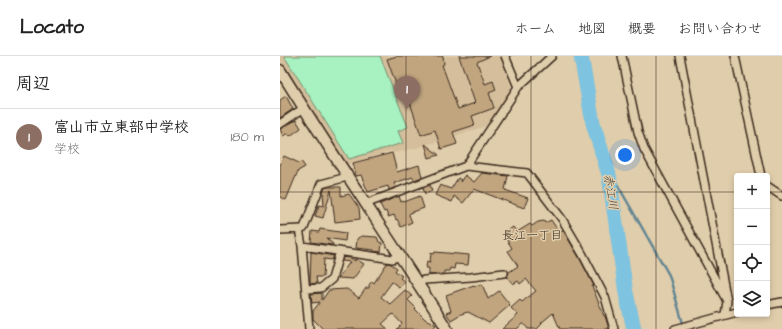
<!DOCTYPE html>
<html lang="ja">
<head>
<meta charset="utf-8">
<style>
	:root { --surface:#fff; --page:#f2f2f2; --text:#222; --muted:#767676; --line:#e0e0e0; --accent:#0b8043 }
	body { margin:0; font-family:"Architects Daughter","Klee One",sans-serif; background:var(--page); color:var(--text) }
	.controls { position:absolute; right:12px; bottom:12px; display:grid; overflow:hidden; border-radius:4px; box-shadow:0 2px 6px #0003 }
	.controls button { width:36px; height:36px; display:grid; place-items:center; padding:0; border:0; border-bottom:1px solid var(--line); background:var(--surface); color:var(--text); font:20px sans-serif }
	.you { position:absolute; left:345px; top:99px; width:14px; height:14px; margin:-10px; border:3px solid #fff; border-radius:50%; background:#1a73e8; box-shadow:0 0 0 6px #1a73e833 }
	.badge { display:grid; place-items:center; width:26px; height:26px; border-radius:50%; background:var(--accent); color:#fff; font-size:13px; font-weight:700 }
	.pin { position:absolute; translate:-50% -33px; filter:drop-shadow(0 1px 2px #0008) }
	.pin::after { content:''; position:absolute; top:21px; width:14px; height:12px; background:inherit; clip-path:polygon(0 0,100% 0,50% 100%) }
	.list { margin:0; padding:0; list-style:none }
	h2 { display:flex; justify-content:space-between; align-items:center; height:52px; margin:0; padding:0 16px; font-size:17px }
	h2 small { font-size:13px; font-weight:400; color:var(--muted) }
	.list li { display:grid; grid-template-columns:26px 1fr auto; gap:12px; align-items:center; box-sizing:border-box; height:56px; padding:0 16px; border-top:1px solid var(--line) }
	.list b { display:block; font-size:15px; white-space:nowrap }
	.list p { margin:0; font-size:13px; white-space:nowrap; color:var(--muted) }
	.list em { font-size:13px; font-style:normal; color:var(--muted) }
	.icon { flex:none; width:22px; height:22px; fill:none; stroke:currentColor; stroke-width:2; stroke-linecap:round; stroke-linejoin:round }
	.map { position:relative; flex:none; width:502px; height:273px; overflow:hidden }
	header { display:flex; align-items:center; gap:24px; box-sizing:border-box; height:56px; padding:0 20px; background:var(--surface); border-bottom:1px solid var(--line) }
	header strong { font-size:19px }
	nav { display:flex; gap:22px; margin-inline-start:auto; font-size:14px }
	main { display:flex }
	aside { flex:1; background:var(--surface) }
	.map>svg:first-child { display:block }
	.built { fill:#d4be9b }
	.green { fill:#a8f1c0; stroke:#728e6f }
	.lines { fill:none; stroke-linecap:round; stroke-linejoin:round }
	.stream { stroke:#638692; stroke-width:2.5 }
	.river { stroke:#7ec3df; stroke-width:15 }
	.building { fill:#c1a57f; stroke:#3b2a1e }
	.street-casing { stroke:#3b2a1e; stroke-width:10 }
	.secondary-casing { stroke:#3b2a1e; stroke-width:13 }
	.street { stroke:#e0cdab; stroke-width:7 }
	.secondary { stroke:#e0cdab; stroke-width:10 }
	.grid { fill:none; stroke:#3b2a1e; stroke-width:1; stroke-opacity:0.55 }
	.labels { text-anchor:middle; stroke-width:3; stroke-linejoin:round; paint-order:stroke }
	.water-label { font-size:12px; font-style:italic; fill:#45413b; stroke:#e0cdab }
	.neighbourhood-label { font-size:12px; fill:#3b2a1e; stroke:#e0cdab }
</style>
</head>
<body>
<header>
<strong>Locato</strong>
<nav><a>ホーム</a><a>地図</a><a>概要</a><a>お問い合わせ</a></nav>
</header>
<main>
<aside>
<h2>周辺<small></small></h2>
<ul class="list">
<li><span class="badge" style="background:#8d6e63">1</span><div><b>富山市立東部中学校</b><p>学校</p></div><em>180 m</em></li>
</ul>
</aside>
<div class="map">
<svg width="502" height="273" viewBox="0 0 502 273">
	<rect width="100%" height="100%" fill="#e0cdab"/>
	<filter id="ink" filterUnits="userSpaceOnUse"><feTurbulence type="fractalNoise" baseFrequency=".025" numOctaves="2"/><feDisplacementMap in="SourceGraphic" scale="8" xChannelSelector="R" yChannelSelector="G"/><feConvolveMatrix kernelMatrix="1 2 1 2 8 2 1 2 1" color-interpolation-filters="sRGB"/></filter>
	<g filter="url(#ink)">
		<path class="built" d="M0,0H220L233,36L209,69L136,92L113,97L111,95L68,108L0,3Z"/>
		<path class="green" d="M4,0H100L128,71L118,75L123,87L69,103Z"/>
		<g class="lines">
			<path class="stream" d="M329,119L336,126L389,219L404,271L408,273"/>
			<path class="river" d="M301,0L313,67L329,119L346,237L354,273"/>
		</g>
		<path class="building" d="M117,0H163L164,8L162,9L178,53L195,47L179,0H210L197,6L205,28L213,25L216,34L209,37L214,52L192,60L195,69L173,76L177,88L161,93L155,74L141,79L124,29L117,31L107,3Z
			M6,40L13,53L0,62V44Z
			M16,64L21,72L10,80L8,77L3,80L0,73Z
			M145,88L159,99L149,102Z
			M112,97L117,116L139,109L142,121L134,124L133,121L114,127L116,131L109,134L108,130L88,136L81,119L76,120L73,107Z
			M4,100L19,107L21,105L25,111L18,115L6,144L0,141V109Z
			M202,117L228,120L225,134L248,142L244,152L194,133L183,147L174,140L172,146L155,139L160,129L171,133L178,122L181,124L180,126L185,119L194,126Z
			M150,129L152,135L145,138L143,132Z
			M48,131H61V140L69,138L79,152L80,163L55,166L51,134L43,162L35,160L39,149L44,150L43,135L45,132Z
			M119,140L121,146L123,145L124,146L140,140L144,152L130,157L129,159L132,166L121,171L117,163L116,164L114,159L108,161L106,155L104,156L100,148Z
			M271,164L279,176L283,174L300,203L314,230H312L324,260H325L329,273H280L273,257L261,267L262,268L257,273H248L243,267L237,273H222L238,259L231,252L240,244L242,246L256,235L246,223L240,228L238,225L233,228L227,221L229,216L238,210L228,195L232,192L223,178L233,171L237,176L250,168L252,170L258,166L264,165L265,167Z
			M40,173L66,177L65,185L46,182L53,188V189L31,186L32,175L39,176Z
			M81,180L97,181L99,186L102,187L101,196L93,195L94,194L76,192L77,183L79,181H81Z
			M31,196L54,200L52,204L44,203L43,221H36L37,227L30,228Z
			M155,196L189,199L188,209L175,208L174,213L170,212L169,215H164V218L149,219V212H146L147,205L150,206L151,197L154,198Z
			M63,201L71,202L75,205V203H76L84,208L73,223L58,222L70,206L62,205Z
			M107,207L111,208L117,212L115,215L122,220L120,222L125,226L119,231L112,226L101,241L110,248L125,234L132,240L128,244L136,252L135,253L145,263L148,265L149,264L156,269L152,273H117L122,268L113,258L102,268L108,273H43L33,263V255L40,246L32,247L31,238L42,237V244L49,234L67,233L79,242L86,232H89V229L92,225L94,227Z
			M202,228L208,243L219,235L230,249L209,267L188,256L181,258L171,264L166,257L171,255L166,239L194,229V230Z"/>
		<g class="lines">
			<defs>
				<path id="street" d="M225,0L238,31
					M342,0L358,76L364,93L447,245
					M400,0L447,245L445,259
					M455,0L481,120
					M0,68L24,52
					M186,110L238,31L272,0
					M487,130L502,140
					M85,148L186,110L247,117L282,163L302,197L325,241L334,273
					M19,173L22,190L29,273
					M0,174L22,173L24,172L41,128L67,121
					M22,190L113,203L120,199
					M138,228L144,224L191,221L224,217
					M26,233L41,232L52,223L60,195
					M487,249L502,246
					M395,273L457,256"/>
				<path id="secondary" d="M0,14C54,102 112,186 167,273"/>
			</defs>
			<use href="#street" class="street-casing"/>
			<use href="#secondary" class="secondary-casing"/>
			<use href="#street" class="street"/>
			<use href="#secondary" class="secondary"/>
		</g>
	</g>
	<path class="grid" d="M126,0V273M251,0V273M376,0V273M0,136H457M487,136H502"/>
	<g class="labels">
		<g class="water-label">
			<text transform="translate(331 136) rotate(81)" y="4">赤江川</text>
		</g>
		<g class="neighbourhood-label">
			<text x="252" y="183">長江一丁目</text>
		</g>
	</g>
</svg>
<div class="controls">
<button>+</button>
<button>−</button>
<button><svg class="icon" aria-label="locate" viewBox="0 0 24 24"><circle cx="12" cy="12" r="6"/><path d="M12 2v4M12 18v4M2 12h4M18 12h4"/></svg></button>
<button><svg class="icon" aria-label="layers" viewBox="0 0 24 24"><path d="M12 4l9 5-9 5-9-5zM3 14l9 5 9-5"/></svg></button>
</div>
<div class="you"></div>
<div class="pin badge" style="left:127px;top:53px;background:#8d6e63">1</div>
</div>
</main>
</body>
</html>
